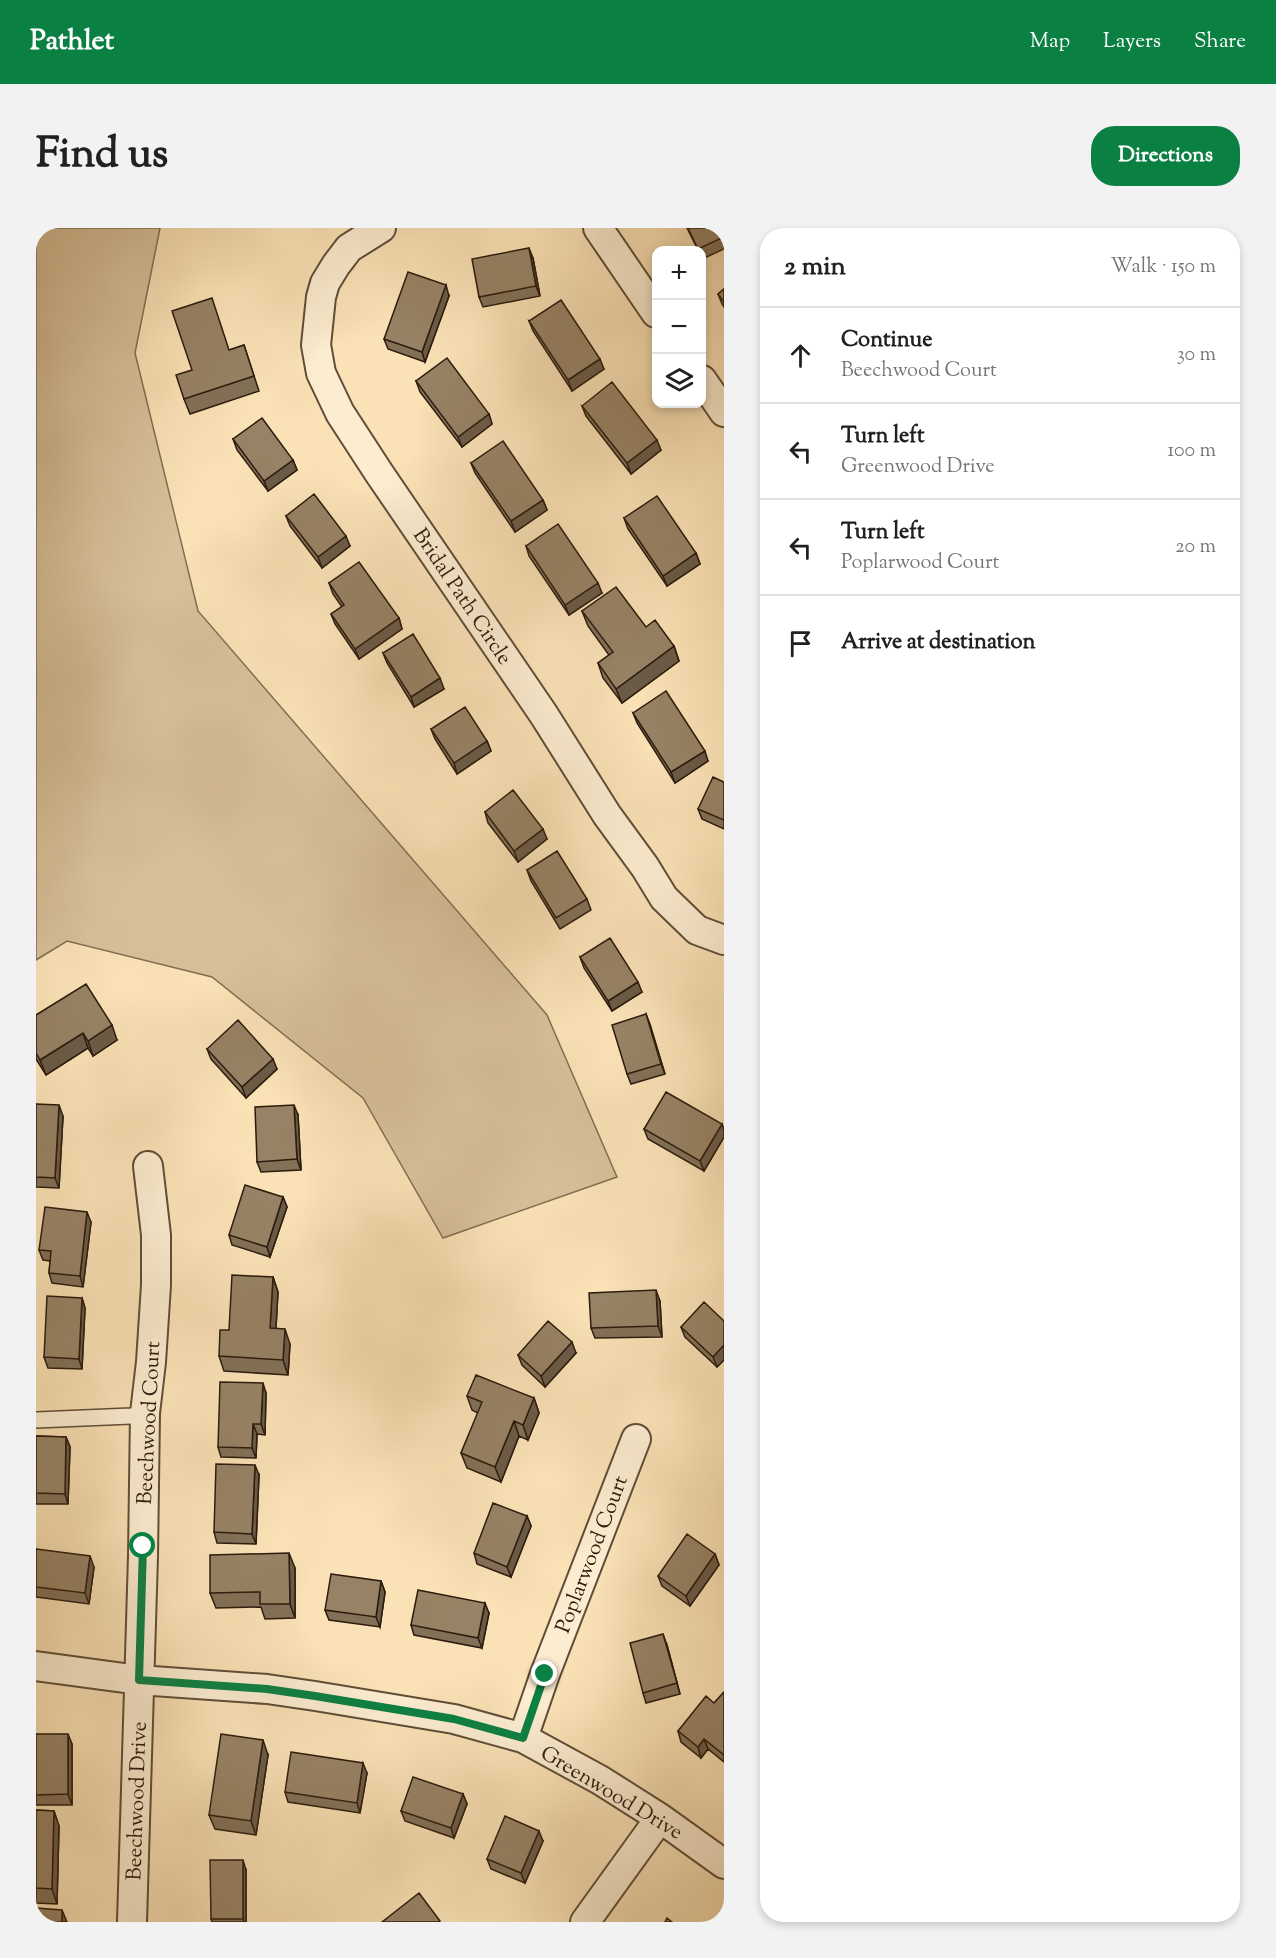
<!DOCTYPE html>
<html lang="en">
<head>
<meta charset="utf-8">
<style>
	:root { --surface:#fff; --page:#f2f2f2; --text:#202124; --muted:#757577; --line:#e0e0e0; --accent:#0b8043 }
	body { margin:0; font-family:"Sorts Mill Goudy",serif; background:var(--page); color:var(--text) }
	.controls { position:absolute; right:18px; top:18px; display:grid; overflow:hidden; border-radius:12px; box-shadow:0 3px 9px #0003 }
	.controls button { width:54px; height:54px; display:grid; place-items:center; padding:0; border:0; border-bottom:2px solid var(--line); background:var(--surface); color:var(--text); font:30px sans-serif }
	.stop { position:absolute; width:18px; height:18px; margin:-14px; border:4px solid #0b8043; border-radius:50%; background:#fff }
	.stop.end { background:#0b8043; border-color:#fff; box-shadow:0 2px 6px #0008 }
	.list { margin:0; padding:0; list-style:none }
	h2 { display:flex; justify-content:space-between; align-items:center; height:78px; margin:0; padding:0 24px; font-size:26px }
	h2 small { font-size:20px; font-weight:400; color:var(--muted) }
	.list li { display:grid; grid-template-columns:39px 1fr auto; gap:18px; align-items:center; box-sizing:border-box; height:96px; padding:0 24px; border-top:2px solid var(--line) }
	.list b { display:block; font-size:22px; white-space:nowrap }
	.list p { margin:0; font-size:20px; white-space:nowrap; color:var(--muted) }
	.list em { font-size:20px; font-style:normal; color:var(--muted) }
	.icon { flex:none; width:33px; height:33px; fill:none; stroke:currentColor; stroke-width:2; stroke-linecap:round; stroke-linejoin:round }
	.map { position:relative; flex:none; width:688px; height:1694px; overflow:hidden; border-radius:24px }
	header { display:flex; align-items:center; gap:36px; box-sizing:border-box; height:84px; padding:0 30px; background:var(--accent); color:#fff }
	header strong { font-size:28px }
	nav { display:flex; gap:33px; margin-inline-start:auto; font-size:21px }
	.intro { display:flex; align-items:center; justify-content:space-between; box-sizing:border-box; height:144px; padding:0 36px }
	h1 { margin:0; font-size:42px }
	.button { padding:15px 27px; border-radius:24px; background:var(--accent); color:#fff; font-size:21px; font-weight:700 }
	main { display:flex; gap:36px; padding:0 36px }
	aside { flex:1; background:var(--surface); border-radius:24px; box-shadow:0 3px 9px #0003 }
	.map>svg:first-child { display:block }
	.green { fill:#d7c099; stroke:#826e53; stroke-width:1.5 }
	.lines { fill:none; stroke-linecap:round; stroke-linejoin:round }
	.service-casing { stroke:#604d37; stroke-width:18 }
	.minor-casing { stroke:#604d37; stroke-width:32 }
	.service { stroke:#fcecd0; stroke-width:15 }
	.minor { stroke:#fcecd0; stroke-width:28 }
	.wall { fill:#827057; stroke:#2c1b0d; stroke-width:1.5 }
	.shaded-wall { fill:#6a5b47; stroke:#2c1b0d; stroke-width:1.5 }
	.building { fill:#978265; stroke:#2c1b0d; stroke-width:1.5 }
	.route { stroke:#0b8043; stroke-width:8 }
	.labels { text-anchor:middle; stroke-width:4.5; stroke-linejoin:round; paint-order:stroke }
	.street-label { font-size:21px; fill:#2c1b0d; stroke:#fcecd0 }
</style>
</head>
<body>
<header>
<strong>Pathlet</strong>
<nav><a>Map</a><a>Layers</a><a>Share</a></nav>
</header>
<div class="intro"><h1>Find us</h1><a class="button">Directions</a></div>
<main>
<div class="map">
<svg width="688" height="1694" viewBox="0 0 688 1694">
	<rect width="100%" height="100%" fill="#fae2b6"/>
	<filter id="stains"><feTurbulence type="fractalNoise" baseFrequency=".00333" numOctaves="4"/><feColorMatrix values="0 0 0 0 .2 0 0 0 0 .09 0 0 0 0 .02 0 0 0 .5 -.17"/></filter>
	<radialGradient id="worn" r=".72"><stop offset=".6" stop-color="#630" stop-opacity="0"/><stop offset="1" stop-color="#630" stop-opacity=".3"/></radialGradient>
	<path class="green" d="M0,0H124L99,125L162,383L511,787L581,949L407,1010L327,870L176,749L31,713L0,732Z"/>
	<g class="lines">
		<defs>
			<path id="service" d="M0,1192L95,1188L109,1185"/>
			<path id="minor" d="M345,0L313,20L300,37L289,55L285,69L280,117L285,145L304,185L343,245L508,487L571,587L609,639L628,670L661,702L688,712
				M562,0L620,85
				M666,152L688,184
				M0,1438L103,1452L231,1461L279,1468L418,1491L487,1510L564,1552L624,1590L688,1636
				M487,1510L509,1446L600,1211
				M96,1694L107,1328L109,1185L115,1134L120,1057V1007L112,938
				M549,1694L624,1590"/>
		</defs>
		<use href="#service" class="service-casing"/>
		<use href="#minor" class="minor-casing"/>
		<use href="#service" class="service"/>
		<use href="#minor" class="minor"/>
	</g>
	<path class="wall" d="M651,0H688V21L666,31V22H662Z
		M497,30L504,68L447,79L443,69Z
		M688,61V79L686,76L682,66Z
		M413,68L389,134L352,121L348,111Z
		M493,93L568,141L536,163L497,103Z
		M208,117L223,163L154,186L148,171L156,142L194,122Z
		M380,153L453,186L456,196L426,219L384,164Z
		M546,178L625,222L595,246L550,188Z
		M197,211L257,232L261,242L232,263L201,222Z
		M435,235L507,272L511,282L479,304L439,245Z
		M250,288L314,318L286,340L254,298Z
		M588,290L660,325L664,336L631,358L592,301Z
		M490,318L566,365L533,387L493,328Z
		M293,355L363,390L366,401L323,431L299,396L295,386L306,379L297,366Z
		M546,383L610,399L638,418L643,433L586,475L567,450L562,435L573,427L552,398Z
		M347,425L408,461L378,479L351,435Z
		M597,485L672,533L639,555L601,495Z
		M395,501L451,513L455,523L421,546L399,511Z
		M688,554V601L666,591L662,581Z
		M449,584L511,611L482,634L452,595Z
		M491,642L551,671L555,682L524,701L495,653Z
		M544,729L606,764L576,783L548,740Z
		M610,786L629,846L595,856L591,846Z
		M0,787L81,812L57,828L52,820L10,847L0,831Z
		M171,821L241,841L210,870L175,831Z
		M0,876L27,888L23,960L0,959Z
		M262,887L265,942L225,944L221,934Z
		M686,896L688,902V909L668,943L612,911L608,901Z
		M247,969L251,979L234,1029L196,1017L193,1007Z
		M55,994L47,1059L16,1055L13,1045L14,1033L7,1032L3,1022Z
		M237,1049L242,1064L240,1100L254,1116L252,1147L188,1143L183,1128L193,1102Z
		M46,1070L49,1080L46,1141L12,1140L8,1129Z
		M624,1073L626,1109L559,1110L555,1100Z
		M688,1093V1132L681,1139L649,1109L645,1099Z
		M540,1125L509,1159L486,1137L482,1127Z
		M230,1165L229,1207L221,1206L220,1230L185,1229L182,1219Z
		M431,1168L498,1170L503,1185L492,1212L483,1208L465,1254L431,1240L425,1225L442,1185L436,1182Z
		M0,1208L30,1209L34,1219L32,1276H0Z
		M223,1247L220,1316L181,1315L178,1304Z
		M491,1288L495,1298L475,1349L441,1336L438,1325Z
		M0,1321L58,1339L53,1376L0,1369Z
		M679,1326L683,1337L654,1378L626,1358L622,1348Z
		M259,1340V1390L229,1391L225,1379L180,1380L174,1365Z
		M345,1353L349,1364L344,1399L293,1392L289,1382Z
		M453,1385L446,1420L378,1407L375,1397Z
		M631,1417L644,1466L610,1475L607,1465Z
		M688,1464V1534L672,1521L665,1530L645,1514L642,1503L678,1475Z
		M0,1506L36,1516V1577H0Z
		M232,1527L220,1607L179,1601L173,1587Z
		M331,1545L324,1585L252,1574L249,1564Z
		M427,1566L431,1576L418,1610L369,1593L365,1583Z
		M0,1582L18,1583L23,1598L21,1676L0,1675Z
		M507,1613L489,1655L455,1641L451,1631Z
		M210,1642V1694H176L175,1691Z"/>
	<path class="shaded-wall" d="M493,20L497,30L504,68L500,58Z
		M410,57L413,68L389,134L386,124Z
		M564,131L568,141L536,163L532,152Z
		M453,186L456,196L426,219L422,209Z
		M621,212L625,222L595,246L591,235Z
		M257,232L261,242L232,263L228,253Z
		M507,272L511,282L479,304L475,293Z
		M310,308L314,318L286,340L282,329Z
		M660,325L664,336L631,358L627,348Z
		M562,355L566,365L533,387L529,377Z
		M363,390L366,401L323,431L319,421Z
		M638,418L643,433L586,475L580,461Z
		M404,450L408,461L378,479L375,469Z
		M451,513L455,523L421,546L418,535Z
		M669,523L672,533L639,555L635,544Z
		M507,601L511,611L482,634L478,623Z
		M602,754L606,764L576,783L572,773Z
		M610,786L614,796L629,846L625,836Z
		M76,797L81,812L57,828L52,813Z
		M47,805L52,820L10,847L4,832Z
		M237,831L241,841L210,870L206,859Z
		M23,877L27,888L23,960L19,950Z
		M258,877L262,887L265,942L261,931Z
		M686,896L688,902V909L668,943L664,933Z
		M247,969L251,979L234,1029L231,1019Z
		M51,984L55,994L47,1059L44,1048Z
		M237,1049L242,1064L239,1115L234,1100Z
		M620,1062L624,1073L626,1109L622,1098Z
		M46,1070L49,1080L46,1141L43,1131Z
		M249,1101L254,1116L252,1147L247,1132Z
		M536,1114L540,1125L509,1159L505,1148Z
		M688,1117V1132L681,1139L677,1129Z
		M227,1155L230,1165L229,1207L225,1196Z
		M498,1170L503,1185L492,1212L487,1197Z
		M478,1193L483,1208L465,1254L459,1239Z
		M217,1196L221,1206L220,1230L216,1220Z
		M30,1209L34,1219L32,1276L29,1266Z
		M219,1237L223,1247L220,1316L216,1306Z
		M491,1288L495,1298L475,1349L471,1339Z
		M253,1325L259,1340V1390L254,1376Z
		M679,1326L683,1337L654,1378L650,1368Z
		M54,1328L58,1339L53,1376L49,1365Z
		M345,1353L349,1364L344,1399L340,1389Z
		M449,1375L453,1385L446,1420L442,1410Z
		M627,1406L631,1417L644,1466L641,1455Z
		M32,1506L36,1516V1577L32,1566Z
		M668,1511L672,1521L665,1530L662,1519Z
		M227,1512L232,1527L220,1607L215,1593Z
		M327,1535L331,1545L324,1585L321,1575Z
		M427,1566L431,1576L418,1610L415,1600Z
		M18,1583L23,1598L21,1676L16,1661Z
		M503,1603L507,1613L489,1655L485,1645Z
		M207,1632L210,1642V1694H208L207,1691Z
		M26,1682L31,1694H26Z"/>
	<path class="building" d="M652,0H688V9L662,21Z
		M493,20L500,58L443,69L436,31Z
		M372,44L410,57L386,124L348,111Z
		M688,61V74L682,66Z
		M176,70L193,122L208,117L218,148L148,171L140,147L156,142L136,83Z
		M525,72L564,131L532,152L493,93Z
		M411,130L453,186L422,209L380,153Z
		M576,154L621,212L591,235L546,178Z
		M226,190L257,232L228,253L197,211Z
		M467,213L507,272L475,293L435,235Z
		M278,266L310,308L282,329L250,288Z
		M621,268L660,325L627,348L588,290Z
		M522,296L562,355L529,377L490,318Z
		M323,334L363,390L319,421L295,386L308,377L293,355Z
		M580,359L610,399L619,392L638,418L580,461L562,435L577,424L546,383Z
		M377,406L404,450L375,469L347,425Z
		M630,463L669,523L635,544L597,485Z
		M429,479L451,513L418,535L395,501Z
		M677,549L688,554V592L662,581Z
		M477,562L507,601L478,623L449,584Z
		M521,623L551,671L520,690L491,642Z
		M574,710L602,754L572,773L544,729Z
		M50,756L76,797L52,813L47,805L4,832L0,825V787Z
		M610,786L625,836L591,846L576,797Z
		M202,792L237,831L206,859L171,821Z
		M630,864L686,896L664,933L608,901Z
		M0,876L23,877L19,950L0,949Z
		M258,877L261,931L221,934L219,879Z
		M209,957L247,969L231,1019L193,1007Z
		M9,979L51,984L44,1048L13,1045L15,1023L3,1022Z
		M196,1047L237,1049L234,1100L249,1101L247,1132L183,1128L184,1102H193Z
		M620,1062L622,1098L555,1100L553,1065Z
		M11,1068L46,1070L43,1131L8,1129Z
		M668,1074L688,1093V1117L677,1129L645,1099Z
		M512,1093L536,1114L505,1148L482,1127Z
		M440,1147L498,1170L487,1197L478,1193L459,1239L425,1225L446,1174L431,1168Z
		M184,1154L227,1155L225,1196H217L216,1220L182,1219Z
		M0,1208L30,1209L29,1266L0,1265Z
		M180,1236L219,1237L216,1306L178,1304Z
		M457,1275L491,1288L471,1339L438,1325Z
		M651,1306L679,1326L650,1368L622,1348Z
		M0,1321L54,1328L49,1365L0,1359Z
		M253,1325L254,1376H224V1364L174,1365V1327Z
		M295,1346L345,1353L340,1389L289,1382Z
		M382,1362L449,1375L442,1410L375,1397Z
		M627,1406L641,1455L607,1465L594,1415Z
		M688,1464V1527L668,1511L662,1519L642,1503L670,1468L678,1475Z
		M0,1506H32V1566L0,1567Z
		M185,1506L227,1512L215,1593L173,1587Z
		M255,1524L327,1535L321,1575L249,1564Z
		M377,1549L427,1566L415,1600L365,1583Z
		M0,1582L18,1583L16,1661L0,1660Z
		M469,1588L503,1603L485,1645L451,1631Z
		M174,1632H207V1691H175Z
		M383,1665L404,1693L402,1694H346Z
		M0,1680L26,1682V1694H0Z
		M631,1690L636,1694H629Z"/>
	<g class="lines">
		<path class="route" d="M107,1318L103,1452L231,1461L279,1468L418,1491L487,1510L509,1446"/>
	</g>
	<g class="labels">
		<g class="street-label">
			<text transform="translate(427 368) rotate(56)" y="7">Bridal Path Circle</text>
			<text transform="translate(112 1195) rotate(-87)" y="7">Beechwood Court</text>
			<text transform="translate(555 1326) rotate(-69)" y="7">Poplarwood Court</text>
			<text transform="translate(576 1564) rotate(31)" y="7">Greenwood Drive</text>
			<text transform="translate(100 1573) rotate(-88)" y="7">Beechwood Drive</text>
		</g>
	</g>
	<rect width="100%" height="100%" filter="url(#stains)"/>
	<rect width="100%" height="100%" fill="url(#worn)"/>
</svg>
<div class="controls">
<button>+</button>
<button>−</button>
<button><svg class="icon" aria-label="layers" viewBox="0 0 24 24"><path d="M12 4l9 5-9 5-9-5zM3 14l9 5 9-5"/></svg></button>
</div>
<div class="stop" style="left:107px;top:1318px"></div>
<div class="stop end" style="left:509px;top:1446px"></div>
</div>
<aside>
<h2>2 min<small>Walk · 150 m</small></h2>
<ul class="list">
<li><svg class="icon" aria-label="ahead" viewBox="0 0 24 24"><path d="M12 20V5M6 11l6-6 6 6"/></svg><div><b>Continue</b><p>Beechwood Court</p></div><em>30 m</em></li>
<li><svg class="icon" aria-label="left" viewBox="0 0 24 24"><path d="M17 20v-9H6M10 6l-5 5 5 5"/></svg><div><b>Turn left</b><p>Greenwood Drive</p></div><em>100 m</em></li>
<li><svg class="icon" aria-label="left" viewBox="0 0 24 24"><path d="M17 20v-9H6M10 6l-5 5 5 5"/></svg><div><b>Turn left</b><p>Poplarwood Court</p></div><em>20 m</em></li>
<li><svg class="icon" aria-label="arrive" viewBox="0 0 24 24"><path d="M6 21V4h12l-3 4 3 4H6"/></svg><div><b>Arrive at destination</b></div></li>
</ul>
</aside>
</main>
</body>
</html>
